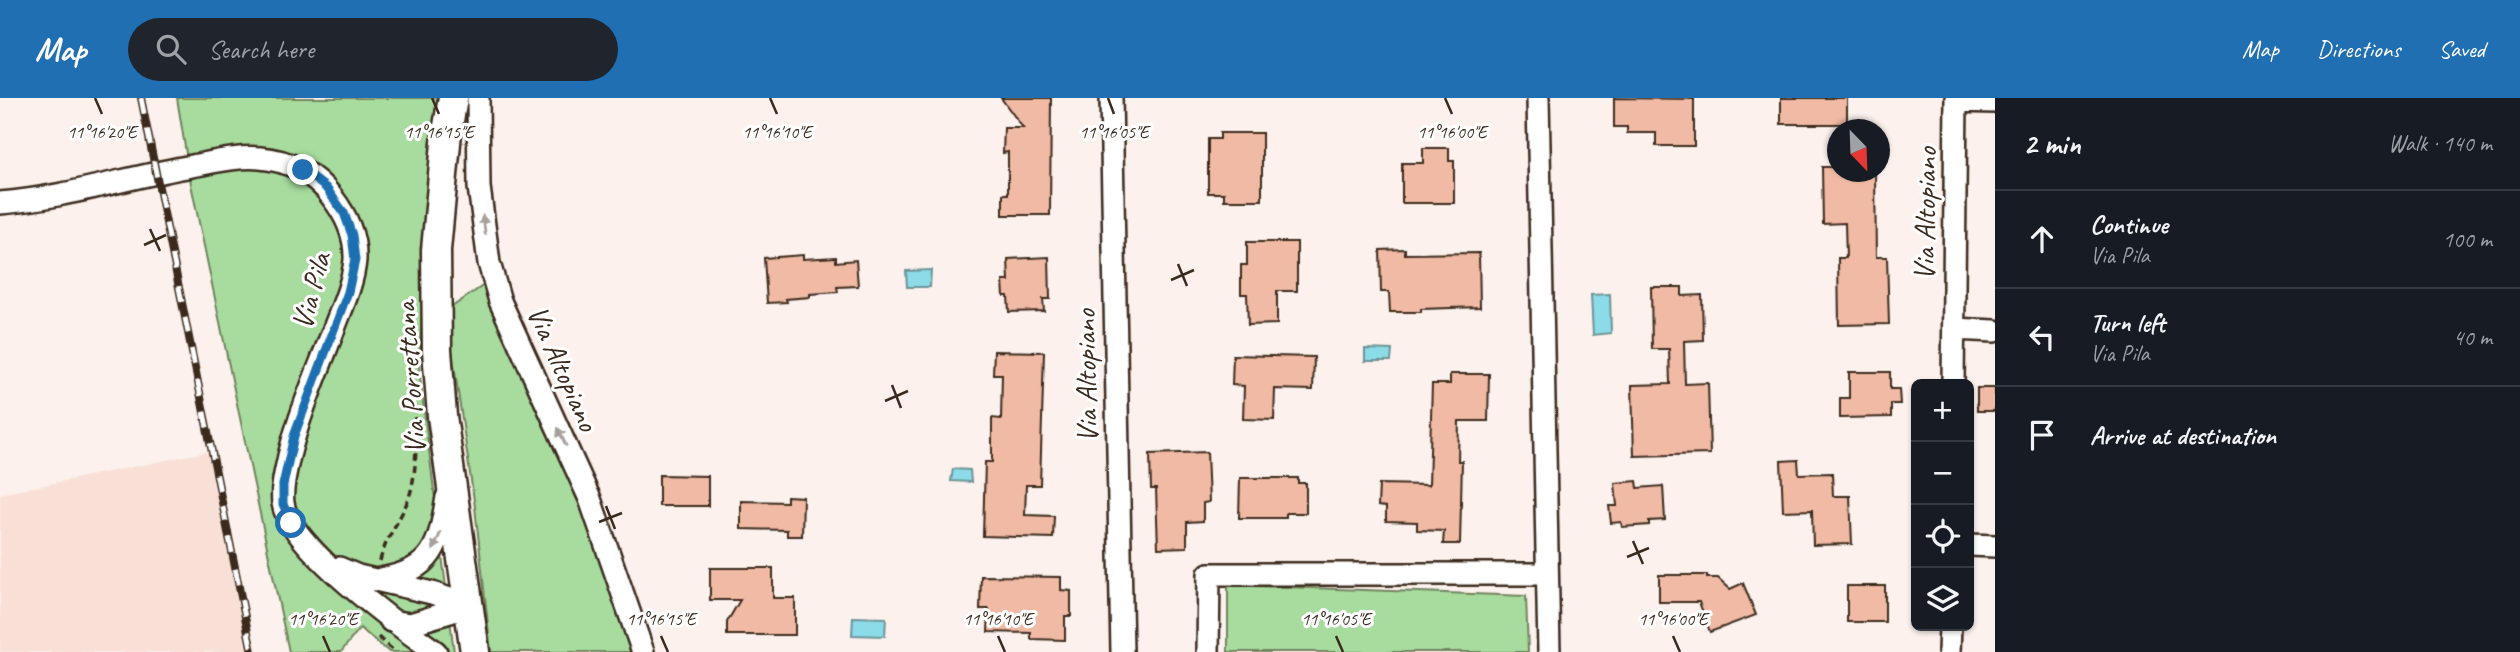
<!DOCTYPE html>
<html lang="en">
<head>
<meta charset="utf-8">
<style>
	:root { --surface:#171b24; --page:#20242c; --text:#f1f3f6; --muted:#9ea1a6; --line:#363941; --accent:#1f6fb2 }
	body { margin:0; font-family:Caveat,sans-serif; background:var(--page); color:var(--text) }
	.controls { position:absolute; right:21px; bottom:21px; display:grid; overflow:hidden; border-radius:10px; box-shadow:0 2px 5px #0004 }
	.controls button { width:63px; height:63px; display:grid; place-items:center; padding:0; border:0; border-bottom:2px solid var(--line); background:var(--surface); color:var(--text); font:35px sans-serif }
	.compass { position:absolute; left:1827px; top:21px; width:63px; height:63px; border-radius:50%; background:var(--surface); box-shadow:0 2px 5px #0004; rotate:157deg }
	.stop { position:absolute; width:21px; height:21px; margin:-16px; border:5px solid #1f6fb2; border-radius:50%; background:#fff }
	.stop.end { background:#1f6fb2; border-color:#fff; box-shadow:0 2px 7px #0008 }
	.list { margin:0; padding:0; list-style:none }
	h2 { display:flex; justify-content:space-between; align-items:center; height:91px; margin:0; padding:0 28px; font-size:30px }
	h2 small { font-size:23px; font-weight:400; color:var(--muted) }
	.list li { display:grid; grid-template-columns:46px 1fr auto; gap:21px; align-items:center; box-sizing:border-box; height:98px; padding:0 28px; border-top:2px solid var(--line) }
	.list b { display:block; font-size:26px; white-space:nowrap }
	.list p { margin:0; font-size:23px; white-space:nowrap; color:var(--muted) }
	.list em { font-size:23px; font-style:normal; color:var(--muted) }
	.icon { flex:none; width:38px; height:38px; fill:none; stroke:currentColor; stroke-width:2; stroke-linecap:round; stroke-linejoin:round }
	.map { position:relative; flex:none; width:1995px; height:554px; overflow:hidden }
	header { display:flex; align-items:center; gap:42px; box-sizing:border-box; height:98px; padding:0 35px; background:var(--accent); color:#fff }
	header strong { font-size:33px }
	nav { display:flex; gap:38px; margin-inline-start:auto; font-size:24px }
	.search { width:490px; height:63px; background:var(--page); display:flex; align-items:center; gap:18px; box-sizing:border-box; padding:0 24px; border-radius:38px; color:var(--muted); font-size:26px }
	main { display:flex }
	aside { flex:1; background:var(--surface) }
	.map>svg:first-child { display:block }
	.built { fill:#f8e0d7 }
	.green { fill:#a7dc9e; stroke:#71835e; stroke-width:2 }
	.water { fill:#8cdbe8; stroke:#6c9497; stroke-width:2 }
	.building { fill:#f0baa4; stroke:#3b2a1e; stroke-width:2 }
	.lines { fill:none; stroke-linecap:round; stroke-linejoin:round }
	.minor-casing { stroke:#3b2a1e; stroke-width:26 }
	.major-casing { stroke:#3b2a1e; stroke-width:33 }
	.path { stroke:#3b2a1e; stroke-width:3.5; stroke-dasharray:7 5; stroke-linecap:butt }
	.minor { stroke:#fff; stroke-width:21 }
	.major { stroke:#fff; stroke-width:28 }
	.rail-casing { stroke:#3b2a1e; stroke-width:8 }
	.rail { stroke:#fff; stroke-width:5; stroke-dasharray:16; stroke-linecap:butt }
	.oneway { fill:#a79f9a }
	.route { stroke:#1f6fb2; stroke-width:9 }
	.ticks { fill:none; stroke:#3b2a1e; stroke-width:2.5 }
	.labels { text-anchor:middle; stroke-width:6; stroke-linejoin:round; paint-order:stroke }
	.street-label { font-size:30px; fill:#3b2a1e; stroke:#fff }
	.ticks-label { font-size:18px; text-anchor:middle; fill:#3b2a1e; stroke:#fff; stroke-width:6; stroke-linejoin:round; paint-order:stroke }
</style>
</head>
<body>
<header>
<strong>Map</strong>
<div class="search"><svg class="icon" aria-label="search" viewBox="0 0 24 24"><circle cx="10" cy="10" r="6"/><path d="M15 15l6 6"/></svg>Search here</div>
<nav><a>Map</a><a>Directions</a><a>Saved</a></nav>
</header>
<main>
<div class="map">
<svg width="1995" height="554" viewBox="0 0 1995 554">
	<rect width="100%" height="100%" fill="#fcf1ed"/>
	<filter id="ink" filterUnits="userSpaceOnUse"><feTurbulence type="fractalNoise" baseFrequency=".0143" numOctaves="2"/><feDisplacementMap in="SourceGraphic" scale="14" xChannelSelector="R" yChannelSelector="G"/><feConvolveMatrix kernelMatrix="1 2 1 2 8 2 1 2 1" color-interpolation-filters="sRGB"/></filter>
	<g filter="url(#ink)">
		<path class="built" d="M210,353L252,554H0V396Z"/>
		<path class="green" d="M177,0H440L426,129L419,272L454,554H389L360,530L341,554H289L191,86Z
			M487,185L546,305L631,554H491L475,409L446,213Z
			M1228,487L1526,498L1528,554H1228Z"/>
		<path class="water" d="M931,172L930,189H907L906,173Z
			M1610,196L1611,235L1593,237L1591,197Z
			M1365,251L1392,252L1391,263H1365Z
			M953,371L970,372L971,384L951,383Z
			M853,519L886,520L885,538L852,537Z"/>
		<path class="building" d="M1001,0H1051L1050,117H1003V96H1008V54L1003,55L1004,30H1023Z
			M1614,0L1694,1V48H1656V35H1627V29H1614Z
			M1781,0H1847V26H1781Z
			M1220,35H1262V102H1224V95H1208V41H1220Z
			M1423,50H1449V63H1454V105H1402V65H1423Z
			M1822,69H1838V74H1875L1876,159H1887L1889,226L1839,227L1838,160H1846L1845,125L1823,126Z
			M1247,144H1297V193H1277V226L1248,227L1247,196H1241V167H1247Z
			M1405,151V156L1479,155L1480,209L1421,211V214H1390L1389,194H1381L1380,152Z
			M803,157V161L836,159V164L856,162L858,188L837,189L838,194L810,196V199L786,201L787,204L767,205L764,160Z
			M1049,159L1050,201H1043L1044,213L1009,214L1008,198H1004L1003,183H1009L1008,161Z
			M1651,189H1682V198L1702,197L1703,242L1684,243L1685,286L1708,285L1710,356L1634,358L1632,287L1670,286L1669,251H1652Z
			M994,253L1044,254L1040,387H1026L1025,417L1054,418L1053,440L983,438L985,364H992V320L1001,321L1002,276H993Z
			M1233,257L1314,259L1313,292L1275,291L1274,322L1243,321L1244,288L1232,287Z
			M1849,274H1890V291H1899L1900,306H1891V319L1840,320V300H1849Z
			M1450,276H1489L1488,323H1459L1458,363H1462L1460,446H1443L1444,433L1417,432V424L1386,423V409L1378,408L1379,386L1429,387L1432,286H1450Z
			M1977,290H1995V313H1977Z
			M1207,354L1209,404L1203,405V423L1187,424V449L1158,450L1156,391H1151L1150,356Z
			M1798,362L1799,376L1832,375L1833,398H1850L1852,446L1813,447L1812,412L1783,413L1781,363Z
			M659,377L708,378V408H659Z
			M1240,380H1298V385H1306V415H1286V420H1239Z
			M1637,383L1638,390L1663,388L1665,422L1649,423V427L1622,429L1621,424L1611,425L1609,408H1617L1615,385Z
			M787,398L803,399L802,438H787V432L741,431V403L787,404Z
			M710,470H773V500H795V537H727V524L740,502H710Z
			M1659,477H1707V480H1718L1730,491L1743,485L1756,517L1710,534L1699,504H1659Z
			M981,478L1061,479V492L1071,493V518H1065V542L1031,541V535L988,534L989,511H980Z
			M1847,488H1885V524H1847Z"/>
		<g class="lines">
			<defs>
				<path id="minor" d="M478,0L479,89L489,165L500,203L590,401L643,554
					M1111,0L1122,554
					M1538,0L1549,554
					M1956,3L1995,4
					M0,105C65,100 128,79 192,68C214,64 238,58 260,60C289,62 315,76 332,99C346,117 356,138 355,162C353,185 343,207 335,228C319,271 300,313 289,358C286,372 281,390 283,405C289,448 400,529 436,554
					M1954,231L1995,233
					M1953,286L1956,0
					M1969,447L1995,448
					M339,470L358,478L432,495L470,508
					M380,481C434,472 439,448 447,399
					M391,523L410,526L470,508
					M1208,554L1209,476H1547
					M1949,554L1950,528"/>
				<path id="major" d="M453,0L447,34L436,152L437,252L442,318L475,554"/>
			</defs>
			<use href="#minor" class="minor-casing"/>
			<use href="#major" class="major-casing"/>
			<path class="path" d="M380,463C386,436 407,415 412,388C421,345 411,304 413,262
				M378,539L395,554"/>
			<use href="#minor" class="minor"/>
			<use href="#major" class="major"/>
			<defs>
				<path id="rail" d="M141,0L252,554"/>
			</defs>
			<use href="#rail" class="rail-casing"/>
			<use href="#rail" class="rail"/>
		</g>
		<defs><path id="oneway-solid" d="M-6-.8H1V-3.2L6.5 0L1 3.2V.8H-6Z" transform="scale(1.75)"/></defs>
		<g class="oneway">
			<use href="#oneway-solid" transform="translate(484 127) rotate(-98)"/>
			<use href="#oneway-solid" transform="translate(562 339) rotate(-115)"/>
			<use href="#oneway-solid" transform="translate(437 443) rotate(113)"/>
		</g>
	</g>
	<g class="lines" filter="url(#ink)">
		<path class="route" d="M291,425L283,406V387L294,338L348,194L355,162L352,137L344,115L326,90L303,72"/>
	</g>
	<path class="ticks" d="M95,0L102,16M432,0L439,16M770,0L777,16M1108,0L1114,16M1445,0L1452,16M150,131L160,153M144,147L166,137M1178,166L1187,188M1171,182L1194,172M892,287L901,310M885,303L908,293M606,408L615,431M599,424L622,415M1633,443L1643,466M1627,459L1649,450M323,538L330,554M661,538L668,554M998,538L1005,554M1336,538L1343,554M1673,538L1680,554"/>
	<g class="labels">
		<g class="street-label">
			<text transform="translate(1925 116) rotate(-89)" y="10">Via Altopiano</text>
			<text transform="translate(311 193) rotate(-75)" y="10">Via Pila</text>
			<text transform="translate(563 270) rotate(66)" y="10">Via Altopiano</text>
			<text transform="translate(1086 278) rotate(-91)" y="10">Via Altopiano</text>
			<text transform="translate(410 280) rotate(-94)" y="10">Via Porrettana</text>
		</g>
	</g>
	<g class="ticks-label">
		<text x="102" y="40">11°16'20"E</text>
		<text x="439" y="40">11°16'15"E</text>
		<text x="777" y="40">11°16'10"E</text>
		<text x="1114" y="40">11°16'05"E</text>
		<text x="1452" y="40">11°16'00"E</text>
		<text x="323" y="527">11°16'20"E</text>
		<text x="661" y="527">11°16'15"E</text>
		<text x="998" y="527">11°16'10"E</text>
		<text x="1336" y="527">11°16'05"E</text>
		<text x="1673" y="527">11°16'00"E</text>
	</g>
</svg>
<div class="controls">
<button>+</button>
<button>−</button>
<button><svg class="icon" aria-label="locate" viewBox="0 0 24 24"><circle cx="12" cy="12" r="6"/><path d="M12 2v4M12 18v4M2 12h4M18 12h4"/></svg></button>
<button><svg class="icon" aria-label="layers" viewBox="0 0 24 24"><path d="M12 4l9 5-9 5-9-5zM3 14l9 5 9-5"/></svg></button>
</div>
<svg class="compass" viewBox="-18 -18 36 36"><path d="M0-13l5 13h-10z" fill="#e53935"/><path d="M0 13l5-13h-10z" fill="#9ea1a6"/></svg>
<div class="stop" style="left:291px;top:425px"></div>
<div class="stop end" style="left:303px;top:72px"></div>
</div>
<aside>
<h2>2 min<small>Walk · 140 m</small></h2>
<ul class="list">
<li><svg class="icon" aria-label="ahead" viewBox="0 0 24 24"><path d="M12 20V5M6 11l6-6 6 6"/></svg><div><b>Continue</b><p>Via Pila</p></div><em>100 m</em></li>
<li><svg class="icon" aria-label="left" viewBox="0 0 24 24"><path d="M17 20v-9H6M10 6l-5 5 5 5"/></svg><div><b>Turn left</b><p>Via Pila</p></div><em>40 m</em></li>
<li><svg class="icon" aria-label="arrive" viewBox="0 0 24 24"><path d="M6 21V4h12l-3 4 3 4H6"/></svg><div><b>Arrive at destination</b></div></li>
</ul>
</aside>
</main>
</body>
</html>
